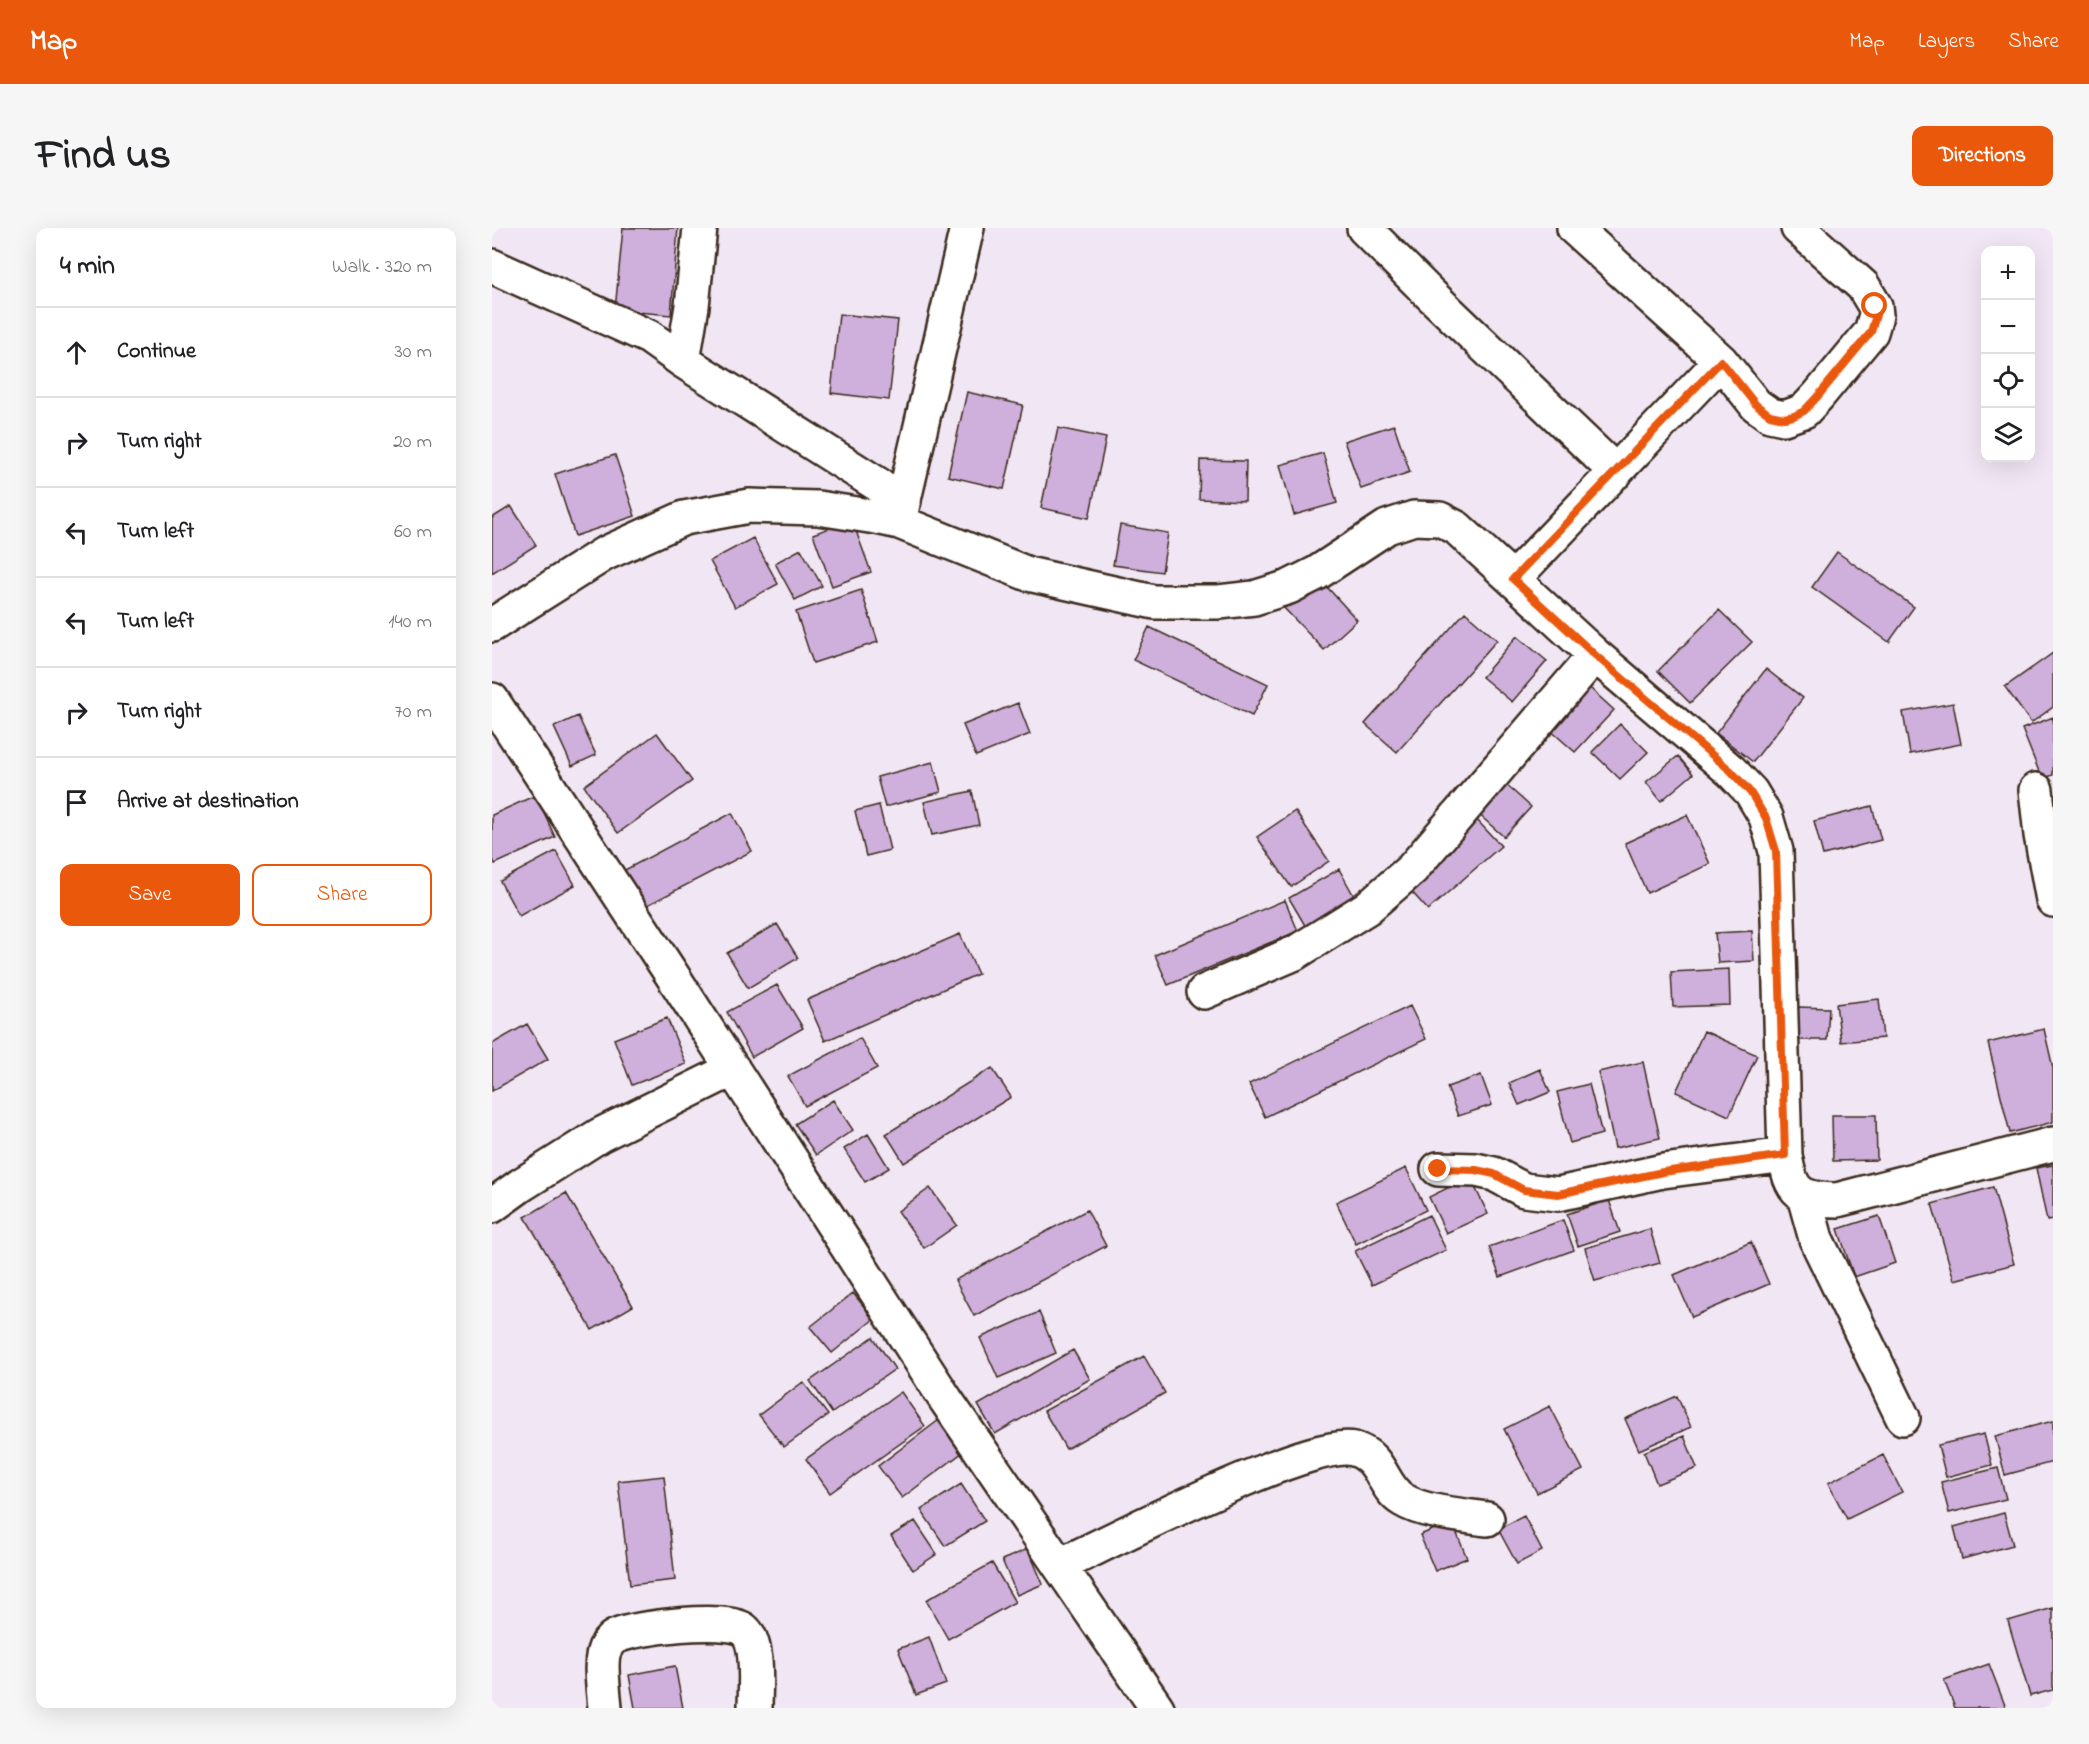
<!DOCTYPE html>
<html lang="en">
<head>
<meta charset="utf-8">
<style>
	:root { --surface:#fff; --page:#f6f6f6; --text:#202124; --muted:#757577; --line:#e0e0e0; --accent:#ea580c }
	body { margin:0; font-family:"Indie Flower",sans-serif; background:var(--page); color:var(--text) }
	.controls { position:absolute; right:18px; top:18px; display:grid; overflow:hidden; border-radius:12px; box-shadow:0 6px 24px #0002 }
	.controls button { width:54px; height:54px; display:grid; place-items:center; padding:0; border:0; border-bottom:2px solid var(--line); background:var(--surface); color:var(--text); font:30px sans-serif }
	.stop { position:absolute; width:18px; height:18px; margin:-14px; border:4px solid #ea580c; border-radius:50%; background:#fff }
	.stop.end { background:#ea580c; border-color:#fff; box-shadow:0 2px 6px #0008 }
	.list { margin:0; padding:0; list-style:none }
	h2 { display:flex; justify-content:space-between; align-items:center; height:78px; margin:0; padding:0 24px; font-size:26px }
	h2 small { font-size:20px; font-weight:400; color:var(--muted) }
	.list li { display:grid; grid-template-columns:39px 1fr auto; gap:18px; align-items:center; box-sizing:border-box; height:90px; padding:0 24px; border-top:2px solid var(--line) }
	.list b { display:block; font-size:22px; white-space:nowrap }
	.list em { font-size:20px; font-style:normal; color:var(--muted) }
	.actions { display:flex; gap:12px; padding:18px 24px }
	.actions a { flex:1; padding:14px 0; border:2px solid var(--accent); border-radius:12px; text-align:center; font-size:21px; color:var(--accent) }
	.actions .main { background:var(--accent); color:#fff }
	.icon { flex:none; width:33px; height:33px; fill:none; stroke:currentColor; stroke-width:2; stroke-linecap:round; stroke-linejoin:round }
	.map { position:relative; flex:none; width:1561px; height:1480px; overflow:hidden; border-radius:12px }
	header { display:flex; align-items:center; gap:36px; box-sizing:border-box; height:84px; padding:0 30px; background:var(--accent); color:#fff }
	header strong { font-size:28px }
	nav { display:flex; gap:33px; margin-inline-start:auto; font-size:21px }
	.intro { display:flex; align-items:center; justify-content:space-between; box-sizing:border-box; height:144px; padding:0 36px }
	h1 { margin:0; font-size:42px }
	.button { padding:15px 27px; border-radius:12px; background:var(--accent); color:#fff; font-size:21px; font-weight:700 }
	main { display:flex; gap:36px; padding:0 36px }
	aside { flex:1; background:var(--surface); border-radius:12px; box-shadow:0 6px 24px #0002 }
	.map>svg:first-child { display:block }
	.building { fill:#cfafdb; stroke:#3b2a1e; stroke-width:1.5 }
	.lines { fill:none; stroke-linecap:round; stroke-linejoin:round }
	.minor-casing { stroke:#3b2a1e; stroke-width:38 }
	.minor { stroke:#fff; stroke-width:33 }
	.route { stroke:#ea580c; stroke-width:8 }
</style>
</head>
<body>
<header>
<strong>Map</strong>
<nav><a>Map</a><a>Layers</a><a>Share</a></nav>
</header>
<div class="intro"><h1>Find us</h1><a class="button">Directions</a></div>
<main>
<aside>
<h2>4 min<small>Walk · 320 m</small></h2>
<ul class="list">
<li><svg class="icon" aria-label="ahead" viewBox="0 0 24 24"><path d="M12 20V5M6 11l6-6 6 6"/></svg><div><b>Continue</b></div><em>30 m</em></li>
<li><svg class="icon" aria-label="right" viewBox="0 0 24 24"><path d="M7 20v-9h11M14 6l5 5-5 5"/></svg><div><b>Turn right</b></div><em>20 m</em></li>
<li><svg class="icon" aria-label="left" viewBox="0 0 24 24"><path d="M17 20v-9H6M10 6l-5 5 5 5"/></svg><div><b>Turn left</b></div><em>60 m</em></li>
<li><svg class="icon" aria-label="left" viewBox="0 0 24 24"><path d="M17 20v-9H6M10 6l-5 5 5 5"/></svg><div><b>Turn left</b></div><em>140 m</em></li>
<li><svg class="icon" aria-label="right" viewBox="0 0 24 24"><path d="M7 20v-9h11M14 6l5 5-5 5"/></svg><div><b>Turn right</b></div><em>70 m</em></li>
<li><svg class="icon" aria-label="arrive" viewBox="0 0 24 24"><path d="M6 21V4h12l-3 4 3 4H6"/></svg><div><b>Arrive at destination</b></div></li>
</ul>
<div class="actions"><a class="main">Save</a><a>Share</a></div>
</aside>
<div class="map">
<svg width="1561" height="1480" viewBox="0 0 1561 1480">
	<rect width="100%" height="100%" fill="#f1e7f4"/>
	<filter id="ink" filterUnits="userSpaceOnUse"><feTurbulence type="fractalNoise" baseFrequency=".0167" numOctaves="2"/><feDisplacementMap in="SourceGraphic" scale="12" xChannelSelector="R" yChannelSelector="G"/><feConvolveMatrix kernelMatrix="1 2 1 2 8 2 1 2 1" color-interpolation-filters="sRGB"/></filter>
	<g filter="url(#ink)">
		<path class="building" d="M131,0H186L179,87L123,82Z
			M347,86L406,92L397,172L339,165Z
			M475,164L531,177L512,261L456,248Z
			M902,197L918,244L869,261L852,213Z
			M566,200L614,210L597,290L549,280Z
			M831,225L845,275L802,287L788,237Z
			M123,227L143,288L83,308L63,246Z
			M708,232L754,233L753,273L707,271Z
			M19,278L44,317L0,345V290Z
			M360,292L379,344L340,358L321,306Z
			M628,297L676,305L670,344L621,337Z
			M261,310L286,356L243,379L218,333Z
			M309,321L330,358L303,372L283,335Z
			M1345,324L1422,379L1397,414L1320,359Z
			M825,348L865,392L832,422L791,379Z
			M369,362L386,414L321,435L304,384Z
			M1227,382L1260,414L1198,475L1166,443Z
			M973,384L1005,412L905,524L873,496Z
			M657,399L776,456L760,488L641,432Z
			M1025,408L1055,433L1020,474L990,449Z
			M1561,425V479L1539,495L1513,459Z
			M1274,441L1311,470L1261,534L1224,505Z
			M1088,451L1122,482L1083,524L1048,493Z
			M526,475L538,506L484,528L471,497Z
			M1461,475L1469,516L1418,526L1411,484Z
			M86,488L104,527L80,538L62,499Z
			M1561,489V547L1550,551L1530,501Z
			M1128,496L1156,524L1128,551L1100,524Z
			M165,505L200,553L126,605L92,558Z
			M1186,528L1201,546L1169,573L1154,554Z
			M441,534L449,564L393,579L385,549Z
			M1010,553L1039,579L1012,609L983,583Z
			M480,563L487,597L440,607L432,574Z
			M44,567L63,609L3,636L0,629V587Z
			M387,577L398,622L374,628L363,583Z
			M1380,578L1389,612L1331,627L1322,593Z
			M803,583L837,633L799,659L765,609Z
			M240,585L260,623L148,681L129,644Z
			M1195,587L1218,636L1155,665L1133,615Z
			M984,591L1009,618L936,682L911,654Z
			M64,623L83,657L27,688L8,653Z
			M847,641L867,677L818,706L797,670Z
			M793,672L806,703L676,757L663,727Z
			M285,696L306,730L256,760L235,725Z
			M1260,703L1262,733L1226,735L1223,705Z
			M468,706L486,746L333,813L315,772Z
			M1237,741L1238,777L1181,779L1179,744Z
			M285,757L311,800L260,829L235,784Z
			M1387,771L1391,810L1349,814L1344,776Z
			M918,778L934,811L773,889L757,856Z
			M1305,779L1337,780L1335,812H1304Z
			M175,790L194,836L140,857L122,811Z
			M35,796L56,831L0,863V816Z
			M1552,801L1561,840V894L1518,905L1496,815Z
			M1212,803L1265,827L1237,888L1184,864Z
			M368,810L385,840L313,878L296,848Z
			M1151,834L1168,910L1123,920L1106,844Z
			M500,840L519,869L412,935L394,906Z
			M1048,841L1058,864L1027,877L1017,855Z
			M989,847L1000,877L966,888L955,859Z
			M1097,856L1110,906L1078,915L1065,864Z
			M341,872L361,902L324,927L303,896Z
			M1340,887H1384L1385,932L1341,933Z
			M376,906L397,940L373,954L352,921Z
			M1561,937V992L1555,993L1544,940Z
			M914,940L934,982L864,1016L844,974Z
			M978,949L996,986L954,1005L937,969Z
			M1501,959L1522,1036L1462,1052L1440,976Z
			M438,960L465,997L432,1020L406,983Z
			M74,965L141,1078L100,1102L33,989Z
			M1117,972L1128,1004L1086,1018L1075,986Z
			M595,982L614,1018L482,1088L463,1052Z
			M937,987L954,1022L880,1057L863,1023Z
			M1387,988L1403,1035L1362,1049L1346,1001Z
			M1071,992L1082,1022L1008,1049L997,1019Z
			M1158,1001L1168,1035L1103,1053L1093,1020Z
			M1259,1014L1277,1056L1200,1089L1182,1047Z
			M361,1065L382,1091L340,1125L318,1099Z
			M547,1084L564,1125L506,1150L488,1110Z
			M381,1109L403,1141L340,1185L318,1153Z
			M581,1122L598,1151L503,1206L486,1177Z
			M652,1128L673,1165L574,1221L552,1183Z
			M311,1154L336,1187L292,1219L267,1187Z
			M409,1164L433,1198L338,1265L314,1231Z
			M1185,1168L1199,1199L1147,1222L1133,1191Z
			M1058,1178L1091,1242L1045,1265L1012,1201Z
			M447,1192L471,1224L410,1270L386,1238Z
			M1561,1193V1234L1513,1247L1503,1208Z
			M1492,1206L1500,1237L1454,1249L1446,1217Z
			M1192,1208L1205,1240L1165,1256L1152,1224Z
			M1391,1227L1410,1264L1355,1291L1336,1255Z
			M1506,1240L1514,1271L1457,1285L1449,1254Z
			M172,1248L183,1352L138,1357L126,1253Z
			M469,1256L493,1293L453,1318L429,1282Z
			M1512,1285L1521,1317L1470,1331L1462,1299Z
			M1032,1288L1050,1323L1025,1336L1006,1301Z
			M423,1293L445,1326L421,1342L399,1308Z
			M960,1294L975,1330L943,1343L928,1307Z
			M536,1321L551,1356L525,1367L510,1332Z
			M500,1335L523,1374L456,1411L434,1372Z
			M1561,1380V1462L1538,1468L1516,1393Z
			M437,1409L454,1456L424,1467L406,1421Z
			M1497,1436L1514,1480H1463L1452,1452Z
			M183,1438L191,1480H143L137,1447Z"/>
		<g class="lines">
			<defs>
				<path id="minor" d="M872,0L938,66L1124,244
					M1082,0L1229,133L1264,177L1278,187L1292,190L1312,183L1326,168L1379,104L1384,87L1383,78L1371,58L1306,0
					M0,38L157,109L191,133L412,273
					M191,133L200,78L208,0
					M407,293L475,0
					M1021,351L1229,133
					M0,397L112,326L192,290L257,278L326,280L384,289L407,294L536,346L662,374H727L762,370L797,359L825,345L895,299L922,290L948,291L965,300L1103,427L1239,543L1259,564L1274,589L1284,623L1293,927C1299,965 1307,971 1345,972L1561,916
					M0,472L182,750L454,1172L665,1480
					M1544,562L1549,607L1561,672
					M712,764L803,725L875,680L920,641L1103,427
					M946,941L984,942L1002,946L1032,962L1066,966L1171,943L1293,927
					M1312,968L1324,1011L1411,1190
					M0,978L29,957L108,907L241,841
					M568,1337C618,1314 818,1210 862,1221C891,1229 889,1259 911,1272C932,1285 970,1287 995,1291
					M113,1480C112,1464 106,1429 115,1417C117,1413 121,1409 125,1408C144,1399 233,1389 251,1401C268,1413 263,1461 263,1480"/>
			</defs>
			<use href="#minor" class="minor-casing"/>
			<use href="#minor" class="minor"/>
		</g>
	</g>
	<g class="lines" filter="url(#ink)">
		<path class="route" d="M946,941L984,942L1002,946L1032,962L1066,966L1171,944L1293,927L1284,623L1274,590L1258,564L1239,543L1103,427L1021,351L1229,133L1264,177L1278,187L1292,190L1302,188L1312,183L1326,168L1379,104L1384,87L1383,78"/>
	</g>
</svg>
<div class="controls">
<button>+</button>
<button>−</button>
<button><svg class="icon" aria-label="locate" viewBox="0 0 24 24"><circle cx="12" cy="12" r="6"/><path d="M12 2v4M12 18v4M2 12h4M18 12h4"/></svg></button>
<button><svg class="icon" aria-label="layers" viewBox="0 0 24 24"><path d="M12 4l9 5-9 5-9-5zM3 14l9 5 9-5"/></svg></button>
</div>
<div class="stop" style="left:1383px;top:78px"></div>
<div class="stop end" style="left:946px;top:941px"></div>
</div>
</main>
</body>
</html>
